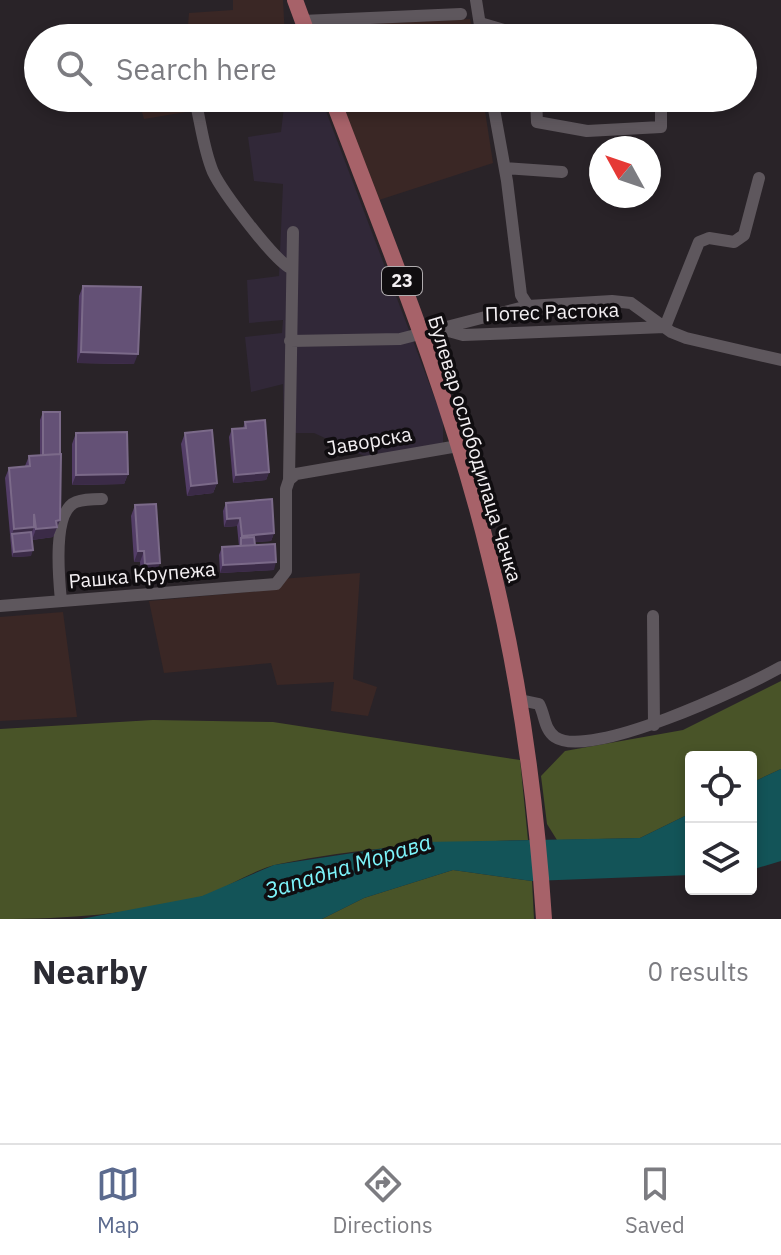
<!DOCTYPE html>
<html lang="en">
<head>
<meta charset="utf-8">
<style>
	:root { --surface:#fff; --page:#f2f2f3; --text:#2b2b33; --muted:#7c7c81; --line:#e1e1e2; --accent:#5b6a8e }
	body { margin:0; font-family:"IBM Plex Sans",sans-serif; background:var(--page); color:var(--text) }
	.controls { position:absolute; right:24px; bottom:24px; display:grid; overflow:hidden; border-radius:8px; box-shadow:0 4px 12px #0003 }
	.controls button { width:72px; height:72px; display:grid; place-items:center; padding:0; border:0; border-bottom:2px solid var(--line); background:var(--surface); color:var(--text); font:40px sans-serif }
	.compass { position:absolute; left:589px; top:136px; width:72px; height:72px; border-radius:50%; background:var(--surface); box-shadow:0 4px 12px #0003; rotate:310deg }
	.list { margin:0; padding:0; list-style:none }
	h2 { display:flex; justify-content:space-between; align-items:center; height:104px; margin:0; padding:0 32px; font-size:34px }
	h2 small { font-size:26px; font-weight:400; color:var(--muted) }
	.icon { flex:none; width:44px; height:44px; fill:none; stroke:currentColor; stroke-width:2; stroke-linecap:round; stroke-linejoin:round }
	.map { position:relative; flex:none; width:781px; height:919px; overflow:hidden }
	.search { position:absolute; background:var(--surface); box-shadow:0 4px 12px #0003; left:24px; right:24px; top:24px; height:88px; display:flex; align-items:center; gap:20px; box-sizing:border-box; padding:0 28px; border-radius:44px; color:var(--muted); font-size:30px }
	.sheet { height:224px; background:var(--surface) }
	nav { display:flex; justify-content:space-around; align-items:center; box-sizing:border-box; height:112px; border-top:2px solid var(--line); background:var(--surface); font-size:22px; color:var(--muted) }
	nav a { display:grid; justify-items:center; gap:4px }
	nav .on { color:var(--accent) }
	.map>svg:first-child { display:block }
	.commercial { fill:#312838 }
	.industrial { fill:#3a2725 }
	.green { fill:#495428 }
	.water { fill:#135458 }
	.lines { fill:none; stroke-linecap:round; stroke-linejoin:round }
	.minor { stroke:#5e575d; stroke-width:12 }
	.major { stroke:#a76269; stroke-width:16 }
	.wall { fill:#533d67 }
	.shaded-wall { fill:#3b2b47 }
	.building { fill:#645176; stroke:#7b6a89; stroke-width:2 }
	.labels { text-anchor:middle; stroke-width:7; stroke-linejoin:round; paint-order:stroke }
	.shield { fill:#100d10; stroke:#b0acaf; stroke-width:2 }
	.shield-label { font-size:18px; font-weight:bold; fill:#f4f0f3 }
	.street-label { font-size:20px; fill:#f4f0f3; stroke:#100d10 }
	.water-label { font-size:22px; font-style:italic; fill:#7df4fb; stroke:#100d10 }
</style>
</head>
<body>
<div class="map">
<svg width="781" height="919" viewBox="0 0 781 919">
	<rect width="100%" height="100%" fill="#292328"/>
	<path class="commercial" d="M285,98H321L443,420V452L375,461L314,433H284L283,384L251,392L245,337L282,333L283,320L249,323L247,280L279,276L283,184L254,181L248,137L281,132Z"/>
	<path class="industrial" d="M233,0H283L285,38H187L189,13L233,10Z
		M470,19L474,38H313L308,27Z
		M138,98H208L193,102L192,111L144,119Z
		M338,98H483L493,163L379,200Z
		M360,573L353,679L377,687L368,716L331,711L334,682L277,685L271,663L164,673L149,601L270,590L280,579Z
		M63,612L77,717L0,721V617Z"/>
	<path class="green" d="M781,681V769L751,783V757H691V813L640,838L557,840L547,824L541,776L565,751L683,730Z
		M153,720L273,722L520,760L528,840C443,842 362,847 279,864C251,870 227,889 200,897C133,914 68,919 0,919V729Z
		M453,870L532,881L534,919H322L364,898Z"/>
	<path class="water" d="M781,769V861L751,870V783Z
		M691,813V875L532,881L453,870L364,898L322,919H81L202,896L274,865L425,842L640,838Z"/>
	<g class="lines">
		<path class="minor" d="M476,0L482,38
			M302,21L461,14
			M480,23L504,30L506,38
			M492,98L507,181L521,295L528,306
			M536,98L537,122L587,131L661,127V98
			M196,104C201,125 204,151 213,172C222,191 274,261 292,269
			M505,168L562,172
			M445,330L463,335L665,327L699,242L709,238L734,242L744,235L759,178
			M290,341L400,339L528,306L612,301L631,303L671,332L686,338L781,360
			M289,480L293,232
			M61,601C59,580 52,511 76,502C84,499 94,499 102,499
			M0,606L276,584L286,571V489L289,480L296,474L458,446
			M653,616L654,725
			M520,700L539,704C545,715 544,729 555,737C589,761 745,687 781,667"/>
		<path class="major" d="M295,0L309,38
			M332,98C389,248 451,398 489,555C519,674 536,796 544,919"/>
	</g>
	<path class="wall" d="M83,286L134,364L77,363L79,296Z
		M43,412L60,520L53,537L32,540L31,556L12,557L5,478L9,468L25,466L29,456L40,455V420Z
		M245,422L269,472L266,480L233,483L229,437L232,429L243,428Z
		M76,433L128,474L124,484L72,485V444Z
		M185,433L217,483L213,493L187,496L181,444Z
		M226,503L274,533L271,541L255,542V545L274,570L220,573L219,555L222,547L239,546L237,526L224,527L223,511Z
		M135,505L156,574L141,575L140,562H134L131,516Z"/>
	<path class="shaded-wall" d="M81,352L138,354L134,364L77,363Z
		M269,472L266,480L233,483L236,475Z
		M128,474L124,484L72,485L76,475Z
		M217,483L213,493L187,496L191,486Z
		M240,518L237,526L224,527L227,519Z
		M60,520L53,537L32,540L36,529Z
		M34,527L30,537L12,534L14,529Z
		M274,533L271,541L241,543L242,536Z
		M33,550L31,556L12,557L14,552Z
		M138,551H144L140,562H134Z
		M276,562L274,570L220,573L223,565Z
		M160,563L156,574L141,575L145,564Z"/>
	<path class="building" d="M83,286L141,287L138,354L81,352Z
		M43,412H60V454L43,455Z
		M265,420L269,472L236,475L232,429L246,428L245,422Z
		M212,430L217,483L191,486L185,433Z
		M127,432L128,474L76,475V433Z
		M61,454L60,520L56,521L57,527L36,529L34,514V527L14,529L9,468L30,466L29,456Z
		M272,499L274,533L242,536L240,518L227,519L226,503Z
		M156,504L160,563L145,564L144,551H138L135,505Z
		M31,532L33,550L14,552L12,534Z
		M254,537L255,545L241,546V538Z
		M275,544L276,562L223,565L222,547Z"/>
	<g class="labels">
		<rect class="shield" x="382" y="267" width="40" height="28" rx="6"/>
		<g class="shield-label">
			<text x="402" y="287">23</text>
		</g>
		<g class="street-label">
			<text transform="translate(552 312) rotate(-2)" y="7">Потес Растока</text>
			<text transform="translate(369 441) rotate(-10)" y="7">Јаворска</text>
			<text transform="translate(475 449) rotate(73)" y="7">Булевар ослободилаца Чачка</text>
			<text transform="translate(142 575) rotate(-5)" y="7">Рашка Крупежа</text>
		</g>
		<g class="water-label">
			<text transform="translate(348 866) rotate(-17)" y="8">Западна Морава</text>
		</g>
	</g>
</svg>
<div class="controls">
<button><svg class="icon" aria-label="locate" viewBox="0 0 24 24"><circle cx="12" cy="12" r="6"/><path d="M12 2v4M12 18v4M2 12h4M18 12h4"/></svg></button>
<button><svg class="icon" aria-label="layers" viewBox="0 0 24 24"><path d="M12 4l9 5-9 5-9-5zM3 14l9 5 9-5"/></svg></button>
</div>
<svg class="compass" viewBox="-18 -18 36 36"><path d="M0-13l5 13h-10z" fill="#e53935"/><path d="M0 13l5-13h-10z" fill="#7c7c81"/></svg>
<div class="search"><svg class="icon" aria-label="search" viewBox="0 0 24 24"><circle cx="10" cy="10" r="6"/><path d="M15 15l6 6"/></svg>Search here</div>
</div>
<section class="sheet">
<h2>Nearby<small>0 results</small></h2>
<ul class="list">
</ul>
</section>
<nav>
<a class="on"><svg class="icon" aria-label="map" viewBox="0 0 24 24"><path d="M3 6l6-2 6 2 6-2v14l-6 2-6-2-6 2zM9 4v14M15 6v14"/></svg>Map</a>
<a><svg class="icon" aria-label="directions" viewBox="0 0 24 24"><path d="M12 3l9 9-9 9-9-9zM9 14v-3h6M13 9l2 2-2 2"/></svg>Directions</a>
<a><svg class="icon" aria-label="saved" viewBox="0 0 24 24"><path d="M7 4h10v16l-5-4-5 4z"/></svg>Saved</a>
</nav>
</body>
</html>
